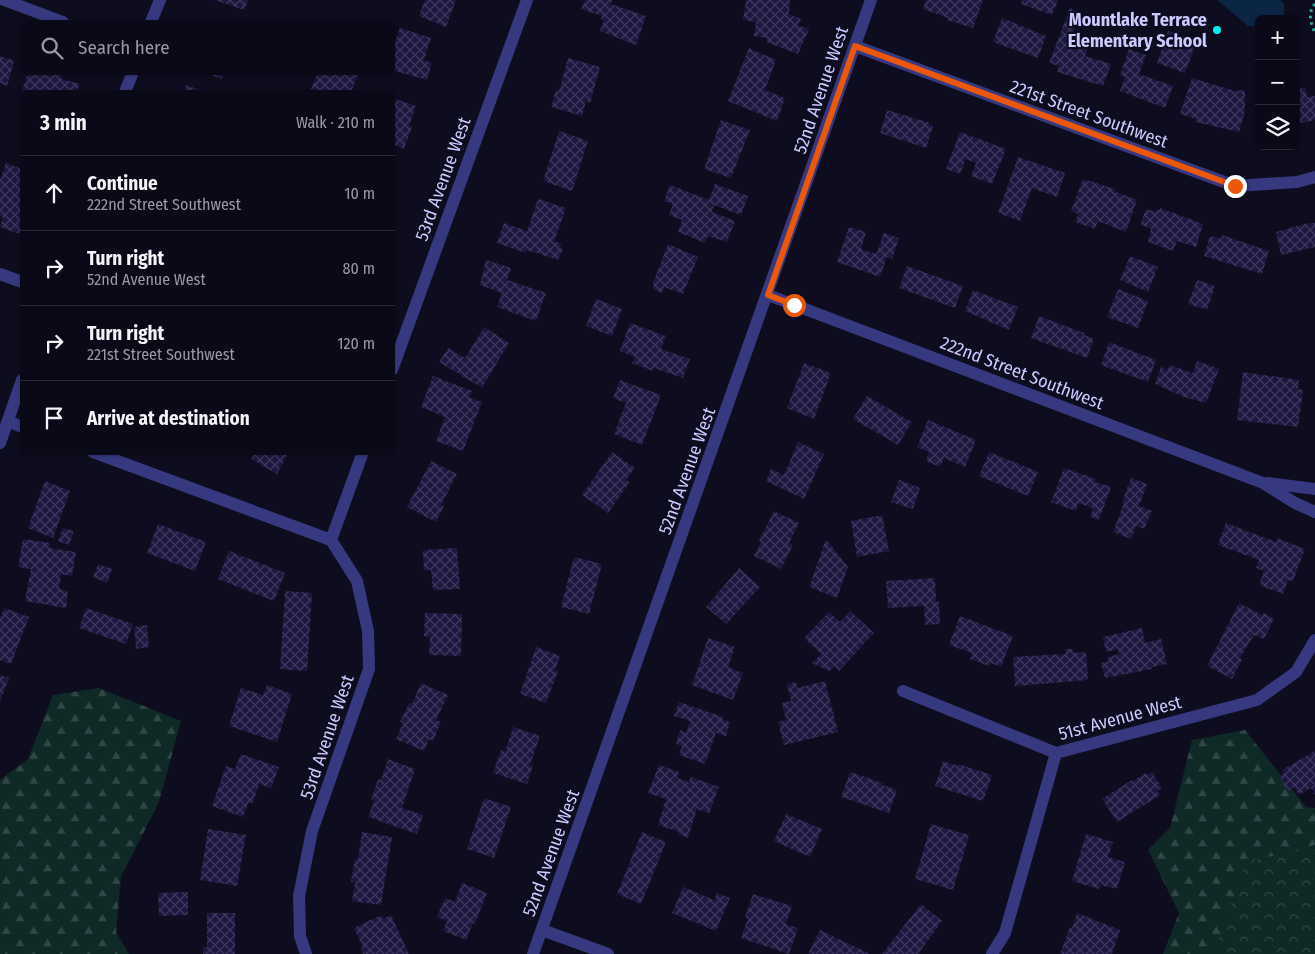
<!DOCTYPE html>
<html lang="en">
<head>
<meta charset="utf-8">
<style>
	:root { --surface:#0a0917; --page:#131220; --text:#f1f3f6; --muted:#999aa1; --line:#2a2a36 }
	body { margin:0; font-family:"Fira Sans Condensed",sans-serif; background:var(--page); color:var(--text) }
	.controls { position:absolute; right:15px; top:15px; display:grid; overflow:hidden; border-radius:8px; box-shadow:0 1px 4px #0004 }
	.controls button { width:45px; height:45px; display:grid; place-items:center; padding:0; border:0; border-bottom:1px solid var(--line); background:var(--surface); color:var(--text); font:25px sans-serif }
	.stop { position:absolute; width:15px; height:15px; margin:-11px; border:4px solid #ea580c; border-radius:50%; background:#fff }
	.stop.end { background:#ea580c; border-color:#fff; box-shadow:0 1px 5px #0008 }
	.list { margin:0; padding:0; list-style:none }
	h2 { display:flex; justify-content:space-between; align-items:center; height:65px; margin:0; padding:0 20px; font-size:21px }
	h2 small { font-size:16px; font-weight:400; color:var(--muted) }
	.list li { display:grid; grid-template-columns:32px 1fr auto; gap:15px; align-items:center; box-sizing:border-box; height:75px; padding:0 20px; border-top:1px solid var(--line) }
	.list b { display:block; font-size:19px; white-space:nowrap }
	.list p { margin:0; font-size:16px; white-space:nowrap; color:var(--muted) }
	.list em { font-size:16px; font-style:normal; color:var(--muted) }
	.icon { flex:none; width:28px; height:28px; fill:none; stroke:currentColor; stroke-width:2; stroke-linecap:round; stroke-linejoin:round }
	.map { position:relative; flex:none; width:1315px; height:954px; overflow:hidden }
	.search { position:absolute; background:var(--surface); box-shadow:0 1px 4px #0004; left:20px; top:20px; width:375px; height:55px; display:flex; align-items:center; gap:12px; box-sizing:border-box; padding:0 18px; border-radius:8px; color:var(--muted); font-size:19px }
	.panel { position:absolute; background:var(--surface); box-shadow:0 1px 4px #0004; left:20px; top:90px; width:375px; height:365px; border-radius:8px }
	.map>svg:first-child { display:block }
	.forest { fill:url(#forest-firs) }
	.park { fill:url(#park-crowns) }
	.water { fill:#0b2544 }
	.building { fill:url(#building-cross-hatch) }
	.lines { fill:none; stroke-linecap:round; stroke-linejoin:round }
	.path { stroke:#2cb19f; stroke-width:3; stroke-dasharray:2.5 4; stroke-linecap:butt }
	.minor { stroke:#36397f; stroke-width:12 }
	.route { stroke:#ea580c; stroke-width:6 }
	.poi-dot { fill:#00f0f5; stroke:#0e0c1f; stroke-width:2 }
	.labels { text-anchor:middle; stroke-width:4.5; stroke-linejoin:round; paint-order:stroke }
	.poi-label { font-size:18px; font-weight:bold; fill:#cccaff; stroke:#0e0c1f; text-anchor:end }
	.street-label { font-size:18px; fill:#cccaff; stroke:#0e0c1f }
</style>
</head>
<body>
<div class="map">
<svg width="1315" height="954" viewBox="0 0 1315 954">
	<defs>
		<pattern id="forest-firs" width="22" height="20" patternUnits="userSpaceOnUse" patternTransform="scale(1.25)"><rect width="22" height="20" fill="#0f2926"/><path d="M5 1l3.5 6h-7zM16 11l3.5 6h-7z" fill="#314747"/></pattern>
		<pattern id="park-crowns" width="20" height="18" patternUnits="userSpaceOnUse" patternTransform="scale(1.25)"><rect width="20" height="18" fill="#0f2926"/><path d="M2 6a3 3 0 1 1 6 0M12 15a3 3 0 1 1 6 0" fill="none" stroke="#314747"/></pattern>
		<pattern id="building-cross-hatch" width="8" height="8" patternUnits="userSpaceOnUse" patternTransform="scale(1.25)"><rect width="8" height="8" fill="#1d1840"/><path d="M0 0l8 8M0 8l8-8" fill="none" stroke="#3d385d"/></pattern>
	</defs>
	<rect width="100%" height="100%" fill="#0e0c1f"/>
	<path class="forest" d="M99,688L181,721L159,802L121,877L116,932L129,954H0V780L28,759L53,695Z
		M1245,730L1306,807L1315,808V954H1163L1179,913L1148,850L1170,828L1192,740Z"/>
	<path class="park" d="M1315,845V954H1213L1248,857L1256,860Z"/>
	<path class="water" d="M1217,0H1280L1284,4V17L1282,19H1259V26H1248Z"/>
	<path class="building" d="M215,0H248L244,10Z
		M425,0H456L446,27L419,16Z
		M585,0H612L611,4L646,16L636,45L600,31L604,20L601,19L602,16L581,9Z
		M746,0H790L789,14L801,19L798,25L809,29L798,54L766,42L767,38L754,36L756,22L743,20Z
		M926,0H983L973,28L947,20L948,18L923,9Z
		M1022,0H1058L1052,15L1021,4Z
		M1070,8L1080,12L1071,37L1090,44L1085,56L1111,64L1103,86L1057,72L1059,66L1049,63Z
		M1002,18L1046,36L1038,58L993,42Z
		M400,28L431,38L424,60L432,63L427,80L392,70V51Z
		M1168,31L1197,41L1185,73L1157,63Z
		M749,48L776,60L765,90L785,98L777,121L728,101Z
		M1129,49L1146,55L1139,74L1173,86L1165,108L1120,91L1125,77L1120,75Z
		M0,56L14,61L7,86L0,83Z
		M568,58L600,67L590,103L586,101L582,116L551,107L556,90L559,91Z
		M28,72H58L57,74L62,75L61,79L80,84L77,92H22Z
		M203,72H224L222,79Z
		M318,72H352L358,75L351,92H321L311,89Z
		M1192,78L1235,91L1245,90V111L1239,132L1195,122L1196,119L1180,114Z
		M186,85L205,92H184Z
		M1305,88L1307,97L1315,96V120L1296,124V89Z
		M392,98L416,106L409,126L412,127L404,149L392,144Z
		M887,110L930,123L929,125L933,126L926,148L880,133Z
		M721,120L750,130L731,178L704,169Z
		M559,131L588,141L572,191L543,181Z
		M960,132L1006,149L992,184L971,176L976,163L966,159L960,174L946,169Z
		M1018,157L1065,173L1057,197L1032,188L1020,221L998,213Z
		M6,163L22,169V235L0,227L3,217L0,216V180Z
		M1083,179L1115,189L1114,191L1137,200L1126,232L1098,221L1095,229L1075,222L1078,214L1071,211Z
		M715,184L748,196L741,215L714,205L712,212L735,221L727,242L708,236L705,243L678,232L682,220L669,215L673,204L664,201L670,185L709,200Z
		M538,199L566,208L554,241L562,244L560,248L563,249L558,260L527,250L526,253L497,243L504,223L527,231Z
		M1160,208L1203,224L1196,247L1177,241L1173,251L1148,242L1151,228L1140,225L1146,209L1156,212L1157,209L1160,210Z
		M1309,223H1315V247L1281,255L1276,232Z
		M849,227L866,232L861,249L876,254L884,233L899,238L892,259L887,257L880,277L837,262Z
		M1222,235L1269,251L1262,274L1204,256L1210,236L1221,239Z
		M668,244L698,257L683,294L664,287L662,293L653,289L654,284L653,283Z
		M1130,256L1158,267L1148,292L1120,280Z
		M486,260L511,268L507,280L546,293L536,321L497,307L502,293L480,285Z
		M907,266L963,286L955,308L899,288Z
		M1197,280L1215,286L1207,310L1188,304Z
		M1118,289L1148,301L1138,328L1107,317Z
		M973,290L1018,307L1009,330L965,311Z
		M596,299L622,309L612,336L586,326Z
		M1039,316L1084,333V335L1094,339L1087,358L1031,338Z
		M630,323L666,336L661,349L690,359L683,378L654,368L653,371L632,363L635,357L620,351Z
		M484,327L509,343L482,388L439,362L448,348L465,358Z
		M1109,342L1156,360L1148,382L1101,365Z
		M1197,361L1219,369L1206,403L1184,397L1155,384L1161,367L1168,370L1169,365L1193,373Z
		M804,363L831,373L814,419L787,408Z
		M1243,372L1299,380L1298,389L1303,390L1298,427L1237,420Z
		M433,376L472,391L469,397L482,402L463,451L436,441L445,417L421,407Z
		M620,380L661,395L642,445L614,434L626,403L613,398Z
		M867,396L912,422L898,445L853,419Z
		M928,420L976,440L965,467L944,458L940,467L926,461L929,452L917,447Z
		M798,442L824,454L804,499L766,481L771,469L784,475Z
		M255,452H289L277,474L251,459Z
		M612,452L635,468L626,480L630,482L608,513L582,495Z
		M989,452L1038,472L1028,496L979,476Z
		M431,461L457,474L441,505L444,506L436,522L407,507Z
		M1064,468L1096,479L1095,482L1111,487L1099,520L1090,517L1093,508L1078,503L1076,511L1051,502Z
		M1131,478L1147,484L1139,506L1152,511L1144,529L1136,526L1131,539L1113,532L1124,503L1122,502Z
		M899,480L920,488L913,509L891,502Z
		M45,481L70,491L53,538L28,528Z
		M774,511L799,523L789,543L793,545L781,569L754,556L761,542L759,541Z
		M882,515L889,551L857,557L851,521Z
		M1226,523L1276,542L1277,538L1305,549L1293,581L1288,580L1283,594L1259,585L1264,571L1256,568L1259,560L1218,545Z
		M158,524L206,542L195,571L147,553Z
		M63,528L74,531L69,545L58,541Z
		M23,539L50,543L49,548L76,552L72,576L61,574L59,589L68,591L66,608L25,601L31,569L18,567Z
		M826,539L848,567L837,598L809,587Z
		M457,548L460,589L433,590L431,570L424,571L423,550Z
		M229,551L285,573L274,601L218,579Z
		M574,557L602,564L589,614L561,607Z
		M98,564L112,569L107,583L93,577Z
		M739,568L760,587L726,624L706,607Z
		M935,578L936,602L939,601L940,624L925,625L924,606L888,608L886,581Z
		M285,591L312,593L307,671L280,669Z
		M1239,603L1262,615L1264,613L1274,619L1264,639L1254,635L1240,658L1242,660L1232,679L1207,666Z
		M4,608L29,617L11,664L0,660V619Z
		M86,608L133,624L126,644L79,628Z
		M850,611L874,633L839,671L834,666L829,671L812,663L821,654L804,638L829,612L840,622Z
		M425,613L462,614L461,656L429,655L430,637L424,636Z
		M960,616L1013,636L1001,667L991,663L989,666L970,659L972,653L949,645Z
		M147,625L149,647L136,649L134,627Z
		M1142,628L1145,643L1161,639L1167,664L1152,667V669L1105,678L1101,663L1109,661L1108,657L1119,654L1118,649L1106,652L1103,637Z
		M708,638L735,647L728,667L743,673L733,700L692,685Z
		M536,647L560,656L555,670L558,671L546,703L520,694Z
		M1065,649H1073V653L1086,652L1088,680L1015,686L1013,657L1066,654Z
		M0,675L9,678L0,701Z
		M825,681L838,732L784,745L778,722L786,720L782,703L791,701L787,684L796,682L797,688Z
		M421,683L448,695L436,720L441,722L433,741L429,739L424,751L396,739L403,723L400,722L409,703L412,704Z
		M267,685L292,694L277,742L229,726L241,688L263,695Z
		M679,702L723,717L722,719L730,722L726,736L716,733L705,764L679,755L682,746L676,744L680,730L686,733L690,721L674,716Z
		M513,727L540,736L530,765H533L527,784L493,773L501,750L505,752Z
		M1315,751V795L1311,788L1299,795L1294,787L1288,791L1279,776L1284,773L1282,770Z
		M241,754L279,767L271,788L259,784L253,803L249,802L243,817L212,806L226,766L235,769Z
		M388,759L415,769L402,808L423,815L417,834L368,817L374,801L371,800L378,779L381,780Z
		M943,761L958,766V764L992,775L983,801L935,786Z
		M659,765L679,772L677,778L689,782L691,777L719,787L709,813L697,809L688,838L678,834L679,832L658,825L666,799L648,793Z
		M850,772L883,783L882,785L897,790L889,813L841,797Z
		M1152,772L1162,788L1157,791L1160,795L1117,822L1102,799L1132,780L1133,781L1146,773L1147,775Z
		M484,798L511,807L494,858L467,849Z
		M786,814L822,829L810,857L774,841Z
		M931,824L969,835L953,890L915,879Z
		M208,829L246,835L237,886L200,880Z
		M362,832L392,837L381,905L352,901L355,883L351,882L355,859H358Z
		M642,832L666,842L641,904L617,894Z
		M1086,834L1113,842L1108,857L1125,862L1117,889L1101,885L1099,889L1072,881Z
		M462,883L487,893L475,924L473,923L466,940L443,931L447,921L437,917L445,898L455,902Z
		M683,887L714,900L717,893L730,898L716,931L672,913Z
		M188,892V915L159,916L158,893Z
		M753,894L792,906L786,924L798,928L789,954L741,938L748,918L745,917Z
		M921,904L942,921L918,954H882Z
		M207,913H235V954H203V947H207Z
		M1077,913L1120,930L1112,954H1060L1070,927L1072,928Z
		M381,915L383,919L391,915L409,954H363L361,948L363,947L354,928Z
		M820,930L870,954H808Z"/>
	<g class="lines">
		<path class="path" d="M1315,4C1307,13 1311,23 1315,33"/>
		<path class="minor" d="M4,0L63,22
			M151,22L160,0
			M855,46L1235,186L1297,182L1315,177
			M125,92L133,72
			M0,274L22,282
			M768,295L1263,483L1295,503L1315,512
			M392,370L527,0
			M8,421L22,427
			M0,443L22,380
			M93,452L331,540
			M1268,483L1315,489
			M903,691L1056,753
			M542,930L608,954
			M306,954L300,936L299,896L312,831L369,669L368,631L357,581L331,540L363,452
			M533,954L871,0
			M992,954L1005,933L1056,753L1257,700L1296,672L1315,640"/>
	</g>
	<g class="lines">
		<path class="route" d="M794,305L768,295L855,46L1235,186"/>
	</g>
	<circle class="poi-dot" cx="1217" cy="30" r="5"/>
	<g class="labels">
		<g class="poi-label">
			<text x="1207" y="26">Mountlake Terrace<tspan x="1207" dy="21">Elementary School</tspan></text>
		</g>
		<g class="street-label">
			<text transform="translate(821 90) rotate(-71)" y="6">52nd Avenue West</text>
			<text transform="translate(1089 114) rotate(20)" y="6">221st Street Southwest</text>
			<text transform="translate(443 179) rotate(-70)" y="6">53rd Avenue West</text>
			<text transform="translate(1022 373) rotate(21)" y="6">222nd Street Southwest</text>
			<text transform="translate(687 471) rotate(-70)" y="6">52nd Avenue West</text>
			<text transform="translate(1120 718) rotate(-15)" y="6">51st Avenue West</text>
			<text transform="translate(327 737) rotate(-71)" y="6">53rd Avenue West</text>
			<text transform="translate(551 853) rotate(-70)" y="6">52nd Avenue West</text>
		</g>
	</g>
</svg>
<div class="controls">
<button>+</button>
<button>−</button>
<button><svg class="icon" aria-label="layers" viewBox="0 0 24 24"><path d="M12 4l9 5-9 5-9-5zM3 14l9 5 9-5"/></svg></button>
</div>
<div class="stop" style="left:794px;top:305px"></div>
<div class="stop end" style="left:1235px;top:186px"></div>
<div class="search"><svg class="icon" aria-label="search" viewBox="0 0 24 24"><circle cx="10" cy="10" r="6"/><path d="M15 15l6 6"/></svg>Search here</div>
<section class="panel">
<h2>3 min<small>Walk · 210 m</small></h2>
<ul class="list">
<li><svg class="icon" aria-label="ahead" viewBox="0 0 24 24"><path d="M12 20V5M6 11l6-6 6 6"/></svg><div><b>Continue</b><p>222nd Street Southwest</p></div><em>10 m</em></li>
<li><svg class="icon" aria-label="right" viewBox="0 0 24 24"><path d="M7 20v-9h11M14 6l5 5-5 5"/></svg><div><b>Turn right</b><p>52nd Avenue West</p></div><em>80 m</em></li>
<li><svg class="icon" aria-label="right" viewBox="0 0 24 24"><path d="M7 20v-9h11M14 6l5 5-5 5"/></svg><div><b>Turn right</b><p>221st Street Southwest</p></div><em>120 m</em></li>
<li><svg class="icon" aria-label="arrive" viewBox="0 0 24 24"><path d="M6 21V4h12l-3 4 3 4H6"/></svg><div><b>Arrive at destination</b></div></li>
</ul>
</section>
</div>
</body>
</html>
